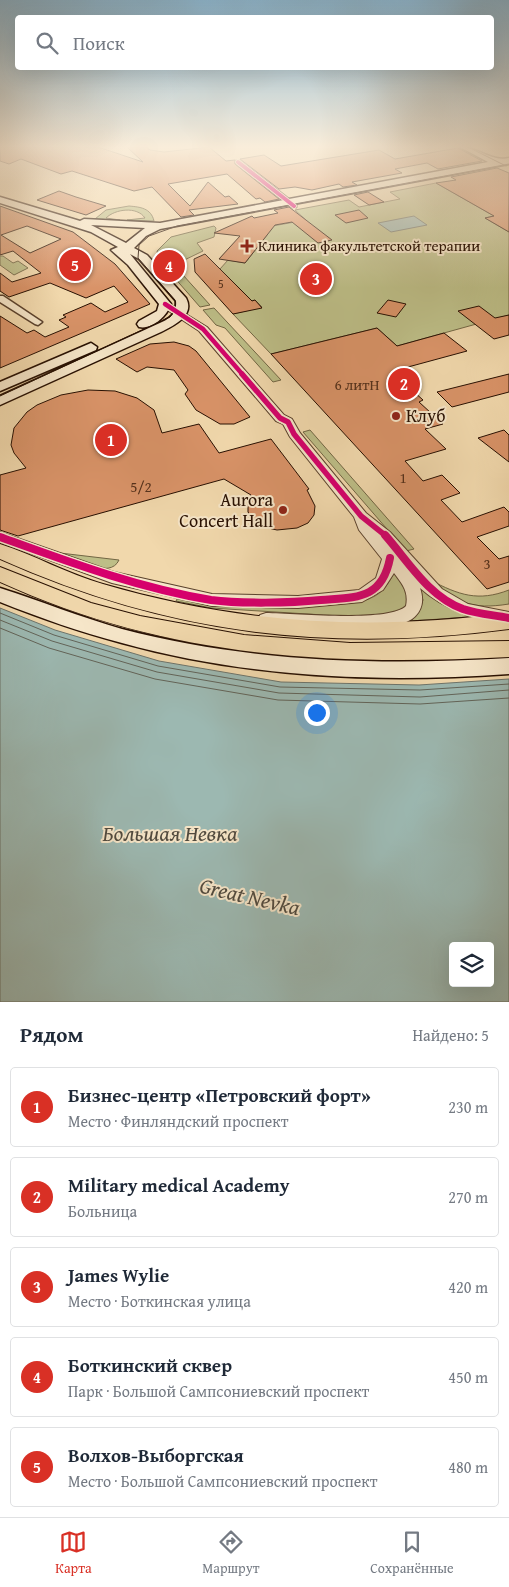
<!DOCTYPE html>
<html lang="ru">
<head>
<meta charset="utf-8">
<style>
	:root { --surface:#fff; --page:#f6f6f7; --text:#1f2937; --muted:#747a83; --line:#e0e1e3; --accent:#d93025 }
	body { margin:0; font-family:"Gentium Book Plus",serif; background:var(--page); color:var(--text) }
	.controls { position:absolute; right:15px; bottom:15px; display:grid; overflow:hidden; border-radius:5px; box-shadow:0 5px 20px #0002 }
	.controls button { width:45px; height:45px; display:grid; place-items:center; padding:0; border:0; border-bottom:1px solid var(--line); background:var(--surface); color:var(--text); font:25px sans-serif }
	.you { position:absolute; left:316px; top:712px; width:18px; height:18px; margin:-12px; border:4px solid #fff; border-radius:50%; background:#1a73e8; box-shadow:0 0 0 8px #1a73e833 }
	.badge { display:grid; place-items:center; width:32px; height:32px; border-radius:50%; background:var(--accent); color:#fff; font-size:16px; font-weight:700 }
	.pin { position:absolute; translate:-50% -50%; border:2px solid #fff; box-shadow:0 1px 5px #0006 }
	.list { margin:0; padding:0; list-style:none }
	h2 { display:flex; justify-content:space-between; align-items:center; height:65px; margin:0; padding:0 20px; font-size:21px }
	h2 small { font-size:16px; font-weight:400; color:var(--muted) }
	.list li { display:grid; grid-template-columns:32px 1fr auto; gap:15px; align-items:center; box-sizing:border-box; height:80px; margin:0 10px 10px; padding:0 10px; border:1px solid var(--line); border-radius:5px }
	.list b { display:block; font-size:19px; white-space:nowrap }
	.list p { margin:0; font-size:16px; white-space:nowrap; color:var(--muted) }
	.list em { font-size:16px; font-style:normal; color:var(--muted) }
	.icon { flex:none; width:28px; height:28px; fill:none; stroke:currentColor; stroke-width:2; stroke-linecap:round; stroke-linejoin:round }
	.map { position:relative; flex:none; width:509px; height:1002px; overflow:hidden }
	.search { position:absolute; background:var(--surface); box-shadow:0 5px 20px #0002; left:15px; right:15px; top:15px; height:55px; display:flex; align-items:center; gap:12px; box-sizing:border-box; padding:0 18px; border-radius:5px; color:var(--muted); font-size:19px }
	.sheet { height:515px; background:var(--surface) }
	nav { display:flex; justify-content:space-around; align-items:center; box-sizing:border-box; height:70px; border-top:1px solid var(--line); background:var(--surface); font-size:14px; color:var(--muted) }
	nav a { display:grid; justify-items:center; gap:2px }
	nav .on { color:var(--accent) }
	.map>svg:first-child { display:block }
	.green { fill:#bdbe87; stroke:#726644 }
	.water { fill:#9cb8b1; stroke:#6d746b; fill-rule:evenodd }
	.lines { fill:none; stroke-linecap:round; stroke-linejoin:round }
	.shore { stroke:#626459; stroke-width:1 }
	.building { fill:#d99368; stroke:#270f01; fill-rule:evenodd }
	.minor-casing { stroke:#5a412c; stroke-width:3 }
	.tertiary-casing { stroke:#5a412c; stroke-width:2 }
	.secondary-casing { stroke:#270f01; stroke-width:3 }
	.primary-casing { stroke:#270f01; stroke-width:2 }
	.minor { fill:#f6e6c9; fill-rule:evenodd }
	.tertiary { fill:#f6e6c9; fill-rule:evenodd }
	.secondary { fill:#f6e6c9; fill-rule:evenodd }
	.primary { fill:#f1d8ac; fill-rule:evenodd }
	.tram { stroke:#270f01; stroke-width:1 }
	.cycleway-far3-casing { stroke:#f6e6c9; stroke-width:5.5 }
	.cycleway-far2-casing { stroke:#f6e6c9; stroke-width:7 }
	.cycleway-far1-casing { stroke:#f6e6c9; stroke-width:9 }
	.cycleway-casing { stroke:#f6e6c9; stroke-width:11 }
	.cycleway-far3 { stroke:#d6006c; stroke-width:4 }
	.cycleway-far2 { stroke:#d6006c; stroke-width:4.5 }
	.cycleway-far1 { stroke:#d6006c; stroke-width:5.5 }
	.cycleway { stroke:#d6006c; stroke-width:8 }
	.poi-dot { fill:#8f2418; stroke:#f6e6c9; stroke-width:2 }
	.labels { text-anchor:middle; stroke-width:4; stroke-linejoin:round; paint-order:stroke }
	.far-number-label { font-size:12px; fill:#54301b }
	.far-poi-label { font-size:15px; fill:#270f01; stroke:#f6e6c9; text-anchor:start }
	.number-label { font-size:15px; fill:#54301b }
	.poi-label { font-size:18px; fill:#270f01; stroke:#f6e6c9; text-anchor:start }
	.near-water-label { font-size:22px; font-style:italic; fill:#504a3f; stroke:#f6e6c9 }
</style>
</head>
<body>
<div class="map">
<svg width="509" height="1002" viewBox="0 0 509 1002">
	<rect width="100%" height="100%" fill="#f1d8ac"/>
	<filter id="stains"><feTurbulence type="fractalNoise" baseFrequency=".004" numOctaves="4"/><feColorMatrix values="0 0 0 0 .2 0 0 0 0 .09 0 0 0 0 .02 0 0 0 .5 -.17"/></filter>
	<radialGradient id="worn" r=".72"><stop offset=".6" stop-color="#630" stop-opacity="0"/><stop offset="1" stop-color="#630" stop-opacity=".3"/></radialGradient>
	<path class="green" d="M436,183L494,216L485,218L509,232V315L397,346L377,328L271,354L233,314L262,307L255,300L238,304L229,309L224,304L239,301L245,294L220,269L228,260L245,263L267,235L256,229L306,220L295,210L349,200L359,207L400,199L390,192Z
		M129,206C140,207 151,208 154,221L127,220L145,218C137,206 115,209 106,218L120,220L95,219L106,210Z
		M214,226L216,228L214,237L197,243L203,251L174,265L210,305L200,307L159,260L157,251L171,237Z
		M0,256H3L13,263L18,261L28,268L14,275L0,265Z
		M214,308L281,380L273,382L225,328L216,325L203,310Z
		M310,430L414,549L406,551L303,432Z
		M60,553L119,560C110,580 75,559 60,553Z
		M394,573L410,595L406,607L391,616H340L211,608L176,601L177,599C226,609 276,609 326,605C342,604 361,604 375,596C385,590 389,582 394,573Z
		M430,580C459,595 478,602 509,590V604C471,610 459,603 430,580Z
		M417,583L440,603L469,617L411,621L419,612L423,600Z"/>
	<path class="water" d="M414,216L427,225L391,232L378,223Z
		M0,608L55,630L159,661L281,682L419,685L509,679V1002H0ZM453,946H490V983H453Z"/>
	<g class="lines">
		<path class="shore" d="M0,613L54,635L158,666L280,687L420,690L509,684
			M0,620L52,641L157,672L279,693L420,697L509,690
			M0,628L49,648L155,679L278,700L420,704L509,698"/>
	</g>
	<path class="building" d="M0,147H98L143,162L127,147H146L150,150L164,152L209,147L226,161L235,160V164L279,199L265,202L260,198L256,199L227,174L168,184L190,206L208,182L225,197L229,196L238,204L189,210L194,215L181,217L152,187L134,191L72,171L61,174L21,159L9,164L0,161Z
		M458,148L482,161L438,169L427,163L395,169L402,173L352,182L357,185L343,187L339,184L312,190L295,187L279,189L240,159L264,155L281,166L379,150L395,159Z
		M497,168L509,173V232L485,218L494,216L436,183L456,180L451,177Z
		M59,191L76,197L106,206L86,215L37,200Z
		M368,192L384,202L369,205L354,195Z
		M0,206L73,232L115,264L150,304L0,368V316L27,333L34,330L45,337L69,327L59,320L66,317L63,315L91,303L105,312L128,302L114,286L86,298L50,283L9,297L0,291V273L12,282L41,273L13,251L0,255ZM27,226L61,239L30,253L1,235Z
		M289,207L332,240L318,243L292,222L275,225L245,263L219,259L240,236L214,233L252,216L254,218L278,213L274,210Z
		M359,210L368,218L346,223L335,215Z
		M205,254L252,301L255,300L262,308L233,314L195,272L194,259Z
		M388,300L406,304L396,317L377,313Z
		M479,306L495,318L509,315V335L494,339L458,311Z
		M377,328L397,346L444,333L467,351L397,370L408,380L403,382L423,400L419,402L443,424L425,429L446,449L405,461L423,481L442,475L460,493L441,500L462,522L504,507L509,512V526L477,537L499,559L509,556V582L487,589L271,354Z
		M174,342L189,346L196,351L250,417L234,424H220L196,410L185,394L188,390L174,370L147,367L137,372L116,359L150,344Z
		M509,374V392L452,407L437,392Z
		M88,390L115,391L137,398L154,410L162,433L199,424L219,453L271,439L309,489L307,490L315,506L314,515L308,523L297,528L277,530L264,527L254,521L248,512V503L251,495L224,479L18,536L0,530V475L26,468L14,453L11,445L14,428L27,412L37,405L61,395Z
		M504,430L509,435V462L478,438Z"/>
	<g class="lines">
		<defs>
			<path id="minor" d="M236,161H240L296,205V207H292L236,163Z
				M0,296H3L42,322L38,325L35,324L0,302Z"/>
			<path id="tertiary" d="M165,301L207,327L284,415L292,419L300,433L366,513L390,532L442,589L468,604L509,612V624C475,618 447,612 420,588C424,599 423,611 412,619C387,636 299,625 266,625L260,623L258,619L260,615L266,613C293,613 389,623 406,606C409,591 402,584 394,573L383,590L362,602L298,608L212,606L112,583L0,542V532L114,572L212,594L298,596L359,590L376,578L382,559L359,530L354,517L290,437L283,424L276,421L199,331L161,306V302Z"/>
			<path id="secondary" d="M460,147C478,147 491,162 509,158V164L160,229L146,236L134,248L147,255L186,298C195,315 175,325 161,332L0,405V396L162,322C172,317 177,312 176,301L139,259L130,254L171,304C167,316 152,330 139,327L137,324L139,321L157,311L159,304L128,265L111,250L118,247L91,232L0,203V197L80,221L84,219L160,223L488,162ZM91,225L145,228L126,243Z
				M91,343L97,347L96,350L0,391V382Z
				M0,588C41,601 80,617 122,629C249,662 379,666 509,658V674C379,683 249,678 122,643C80,632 40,618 0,602Z"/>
			<path id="primary" d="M0,544C35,555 67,574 103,584C239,624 368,631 509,613V629C327,653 168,634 0,559Z
				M0,567L91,603L140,616L244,635L350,643L509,641V657C329,666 166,658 0,582Z"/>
		</defs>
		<use href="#minor" class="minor-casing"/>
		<use href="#tertiary" class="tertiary-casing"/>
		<use href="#secondary" class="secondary-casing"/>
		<use href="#primary" class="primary-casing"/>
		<use href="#minor" class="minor"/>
		<use href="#tertiary" class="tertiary"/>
		<use href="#secondary" class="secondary"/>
		<use href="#primary" class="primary"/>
		<path class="tram" d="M468,147L506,166
			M0,396L170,317L175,310V300L138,258L139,245L149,236L177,226L509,164"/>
		<defs>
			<path id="cycleway-far3" d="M238,162L294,206"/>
			<path id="cycleway-far2" d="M165,304L203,329L243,375"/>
			<path id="cycleway-far1" d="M242,374L280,418L288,422L294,434L361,516L386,536"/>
			<path id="cycleway" d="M385,535C408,561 428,596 463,609C478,614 494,615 509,618
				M0,537C69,562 138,588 211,600C241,604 290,603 321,600C356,597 382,600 390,558"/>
		</defs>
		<use href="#cycleway-far3" class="cycleway-far3-casing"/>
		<use href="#cycleway-far2" class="cycleway-far2-casing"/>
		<use href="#cycleway-far1" class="cycleway-far1-casing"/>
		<use href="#cycleway" class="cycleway-casing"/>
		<use href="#cycleway-far3" class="cycleway-far3"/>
		<use href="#cycleway-far2" class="cycleway-far2"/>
		<use href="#cycleway-far1" class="cycleway-far1"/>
		<use href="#cycleway" class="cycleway"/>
	</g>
	<linearGradient id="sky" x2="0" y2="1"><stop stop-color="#89b6d2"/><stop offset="0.51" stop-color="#f9edda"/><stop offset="1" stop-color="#f9edda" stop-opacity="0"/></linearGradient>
	<rect width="509" height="288" fill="url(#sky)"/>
	<g class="poi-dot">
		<path d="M244.5 238.5h5v5h5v5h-5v5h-5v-5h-5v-5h5z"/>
		<circle cx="396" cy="416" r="5"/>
		<circle cx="283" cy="510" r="5"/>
	</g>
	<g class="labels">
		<g class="far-number-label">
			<text x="221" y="288">5</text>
		</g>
		<g class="far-poi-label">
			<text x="258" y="251">Клиника факультетской терапии</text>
		</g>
		<g class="number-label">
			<text x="357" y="390">6 литН</text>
			<text x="403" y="483">1</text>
			<text x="141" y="492">5/2</text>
			<text x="487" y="569">3</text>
		</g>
		<g class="poi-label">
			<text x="406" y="422">Клуб</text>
			<text x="273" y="506" text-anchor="end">Aurora<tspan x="273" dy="21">Concert Hall</tspan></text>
		</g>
		<g class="near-water-label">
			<text x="170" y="841">Большая Невка</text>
			<text transform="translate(250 896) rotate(13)" y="8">Great Nevka</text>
		</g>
	</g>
	<rect width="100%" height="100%" filter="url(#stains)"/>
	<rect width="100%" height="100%" fill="url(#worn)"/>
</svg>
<div class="controls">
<button><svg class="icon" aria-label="layers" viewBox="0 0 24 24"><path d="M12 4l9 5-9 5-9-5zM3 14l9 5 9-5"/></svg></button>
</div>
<div class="you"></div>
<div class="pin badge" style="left:111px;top:440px">1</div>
<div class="pin badge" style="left:404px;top:384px">2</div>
<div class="pin badge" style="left:316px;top:279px">3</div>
<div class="pin badge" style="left:169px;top:266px">4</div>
<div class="pin badge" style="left:75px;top:265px">5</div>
<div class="search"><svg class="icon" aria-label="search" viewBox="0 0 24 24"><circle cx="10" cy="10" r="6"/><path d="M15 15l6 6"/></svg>Поиск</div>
</div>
<section class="sheet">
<h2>Рядом<small>Найдено: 5</small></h2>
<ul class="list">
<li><span class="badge">1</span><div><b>Бизнес-центр «Петровский форт»</b><p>Место · Финляндский проспект</p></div><em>230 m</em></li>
<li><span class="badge">2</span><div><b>Military medical Academy</b><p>Больница</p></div><em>270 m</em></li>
<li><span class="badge">3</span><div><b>James Wylie</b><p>Место · Боткинская улица</p></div><em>420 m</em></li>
<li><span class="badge">4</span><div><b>Боткинский сквер</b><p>Парк · Большой Сампсониевский проспект</p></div><em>450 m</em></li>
<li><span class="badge">5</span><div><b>Волхов-Выборгская</b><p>Место · Большой Сампсониевский проспект</p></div><em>480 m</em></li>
</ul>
</section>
<nav>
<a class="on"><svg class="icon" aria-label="map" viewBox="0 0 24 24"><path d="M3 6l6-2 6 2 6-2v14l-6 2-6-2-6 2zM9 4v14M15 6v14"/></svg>Карта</a>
<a><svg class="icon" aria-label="directions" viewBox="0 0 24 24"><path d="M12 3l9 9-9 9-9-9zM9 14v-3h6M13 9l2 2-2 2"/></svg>Маршрут</a>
<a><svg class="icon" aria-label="saved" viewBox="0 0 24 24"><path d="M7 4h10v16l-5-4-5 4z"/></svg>Сохранённые</a>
</nav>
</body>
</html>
